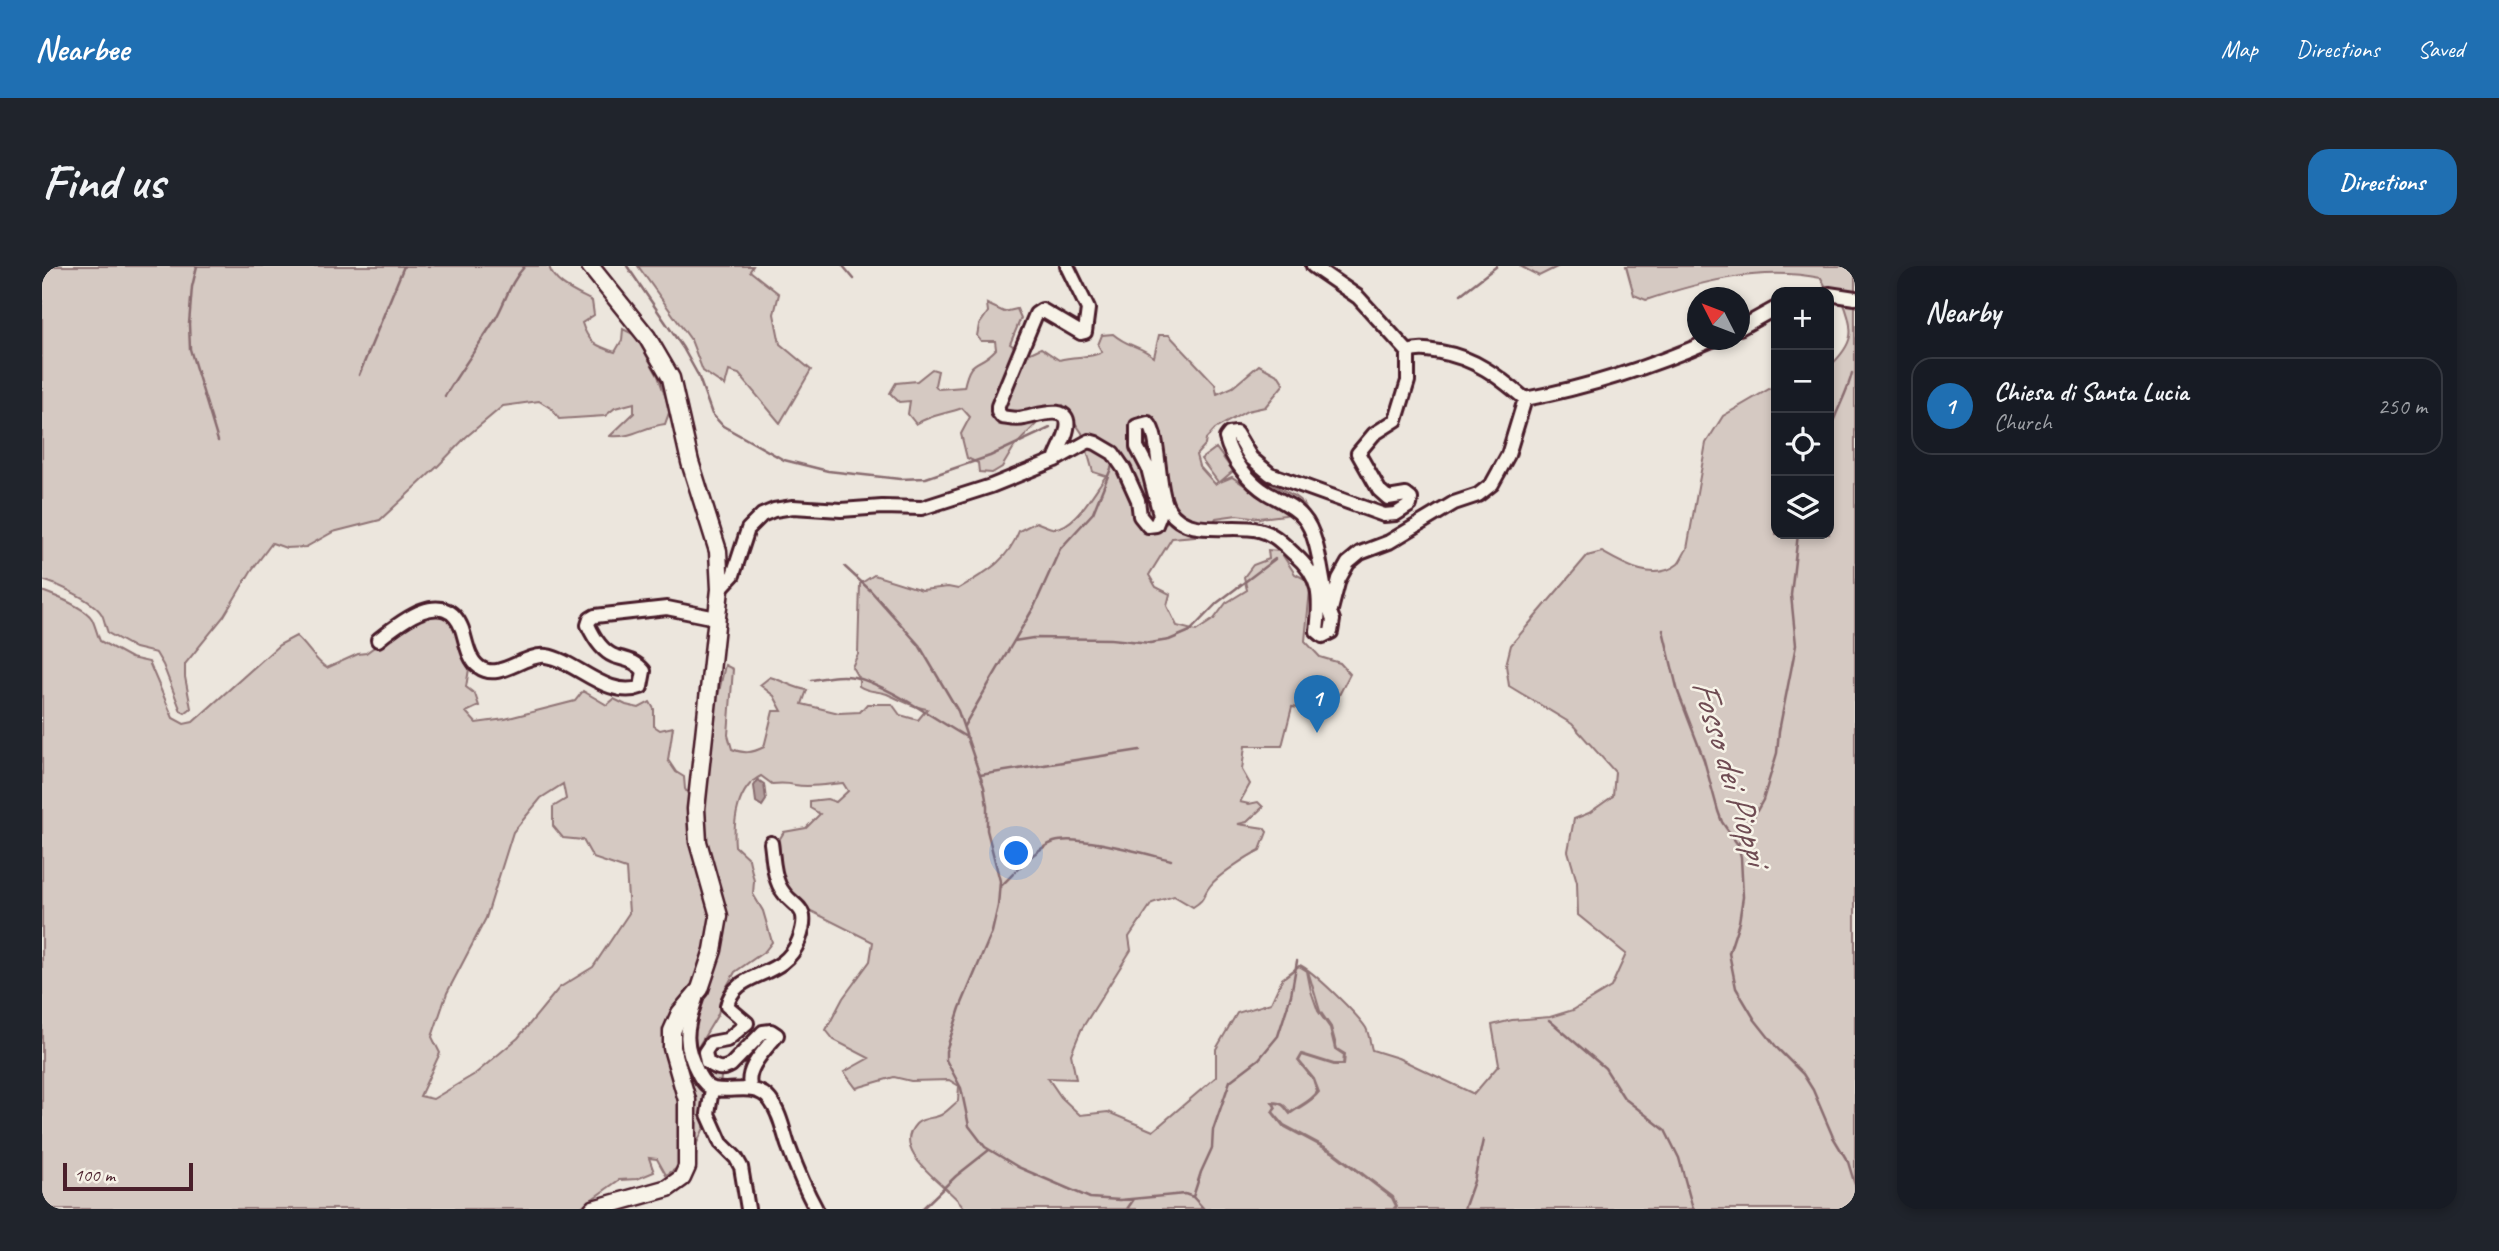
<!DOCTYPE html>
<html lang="en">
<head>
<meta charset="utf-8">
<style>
	:root { --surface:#171b24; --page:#20242c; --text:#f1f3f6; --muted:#9ea1a6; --line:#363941; --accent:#1f6fb2 }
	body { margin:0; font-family:Caveat,sans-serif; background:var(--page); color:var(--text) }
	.controls { position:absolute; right:21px; top:21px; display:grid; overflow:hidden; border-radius:14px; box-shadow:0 4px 10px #0003 }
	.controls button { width:63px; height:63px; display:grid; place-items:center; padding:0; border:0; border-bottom:2px solid var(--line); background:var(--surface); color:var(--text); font:35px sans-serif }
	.compass { position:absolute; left:1645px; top:21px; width:63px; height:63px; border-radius:50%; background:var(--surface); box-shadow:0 4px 10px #0003; rotate:312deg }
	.scale { position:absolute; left:21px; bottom:18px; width:130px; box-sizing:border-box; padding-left:7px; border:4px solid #4a1f2b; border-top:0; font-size:19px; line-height:24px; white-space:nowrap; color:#4a1f2b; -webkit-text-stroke:5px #f7f3e8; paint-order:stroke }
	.you { position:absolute; left:975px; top:588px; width:24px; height:24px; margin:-18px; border:5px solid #fff; border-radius:50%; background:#1a73e8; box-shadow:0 0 0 10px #1a73e833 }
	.badge { display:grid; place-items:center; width:46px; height:46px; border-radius:50%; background:var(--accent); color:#fff; font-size:23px; font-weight:700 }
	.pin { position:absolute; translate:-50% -58px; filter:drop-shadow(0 2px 4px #0008) }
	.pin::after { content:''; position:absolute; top:37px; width:24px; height:21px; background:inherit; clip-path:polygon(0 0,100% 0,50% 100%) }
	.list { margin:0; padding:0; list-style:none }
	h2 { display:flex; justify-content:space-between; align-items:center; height:91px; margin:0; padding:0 28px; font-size:30px }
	h2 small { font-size:23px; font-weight:400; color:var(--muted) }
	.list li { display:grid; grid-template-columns:46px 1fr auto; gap:21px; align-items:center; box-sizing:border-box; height:98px; margin:0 14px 14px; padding:0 14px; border:2px solid var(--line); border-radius:21px }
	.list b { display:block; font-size:26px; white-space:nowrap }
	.list p { margin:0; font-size:23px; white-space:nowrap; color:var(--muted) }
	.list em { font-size:23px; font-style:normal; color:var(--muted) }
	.icon { flex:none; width:38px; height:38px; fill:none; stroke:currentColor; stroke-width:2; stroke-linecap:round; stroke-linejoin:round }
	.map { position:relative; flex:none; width:1813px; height:943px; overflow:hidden; border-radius:21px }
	header { display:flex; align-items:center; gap:42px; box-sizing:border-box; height:98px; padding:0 35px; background:var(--accent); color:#fff }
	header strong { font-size:33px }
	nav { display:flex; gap:38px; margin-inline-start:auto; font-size:24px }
	.intro { display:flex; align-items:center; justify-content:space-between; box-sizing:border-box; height:168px; padding:0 42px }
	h1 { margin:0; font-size:49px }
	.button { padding:18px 32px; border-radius:21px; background:var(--accent); color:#fff; font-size:24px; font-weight:700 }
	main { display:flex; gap:42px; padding:0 42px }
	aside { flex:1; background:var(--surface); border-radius:21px; box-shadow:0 4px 10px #0003 }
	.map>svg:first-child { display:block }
	.green { fill:#d5c9c2; stroke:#907476; stroke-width:2; fill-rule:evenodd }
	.water { fill:#b39f9d; stroke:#896c6f; stroke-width:2 }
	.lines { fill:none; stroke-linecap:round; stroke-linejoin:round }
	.stream { stroke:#896c6f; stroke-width:2.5 }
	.minor-casing { stroke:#4a1f2b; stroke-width:18 }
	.major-casing { stroke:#4a1f2b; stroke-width:21 }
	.minor { stroke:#f7f3e8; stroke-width:12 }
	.major { stroke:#f7f3e8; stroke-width:16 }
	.labels { text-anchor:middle; stroke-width:5; stroke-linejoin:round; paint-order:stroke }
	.water-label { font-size:37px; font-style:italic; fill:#6f4c53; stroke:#f7f3e8 }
</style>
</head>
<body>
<header>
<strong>Nearbee</strong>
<nav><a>Map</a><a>Directions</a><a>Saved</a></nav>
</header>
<div class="intro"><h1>Find us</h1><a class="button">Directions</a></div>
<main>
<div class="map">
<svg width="1813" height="943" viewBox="0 0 1813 943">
	<rect width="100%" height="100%" fill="#ece6dd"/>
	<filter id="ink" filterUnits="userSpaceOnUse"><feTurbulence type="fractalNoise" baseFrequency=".0143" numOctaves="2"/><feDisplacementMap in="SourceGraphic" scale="14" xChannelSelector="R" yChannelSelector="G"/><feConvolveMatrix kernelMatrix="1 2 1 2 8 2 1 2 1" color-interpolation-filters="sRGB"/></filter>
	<g filter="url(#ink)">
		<path class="green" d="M0,0H507C511,18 535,27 550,35L552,49L540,57C546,76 554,80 573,86L580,74L581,63L593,69L616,110L628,144L623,158C600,161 592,172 568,170L592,147V137L573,142L563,150L517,153L510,143L497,135L461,140L424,171L396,200L338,254L291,266L264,281L244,282L230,277L209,305L182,350L143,398V411L149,442L143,447L139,445L121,399L114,387L93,382L66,367C64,362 63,357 61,351C56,336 15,318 0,314Z
			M596,0H711L708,5L737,28L732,48L738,78L769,104L738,157L697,108L687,105L683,120L661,105L649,74Z
			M1478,0H1517L1497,10Z
			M1584,0H1813V29L1786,25L1779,12C1719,0 1661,15 1604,34L1592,29Z
			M1800,33L1813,37V943H1353L1355,940L1351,931L1291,885L1242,859L1231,846L1234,842L1232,837C1241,837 1243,842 1248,848C1258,840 1269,837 1277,826L1272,813L1257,795L1260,789L1292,799H1302L1303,788L1295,783L1289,761L1278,745L1266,705L1258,699C1271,705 1315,748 1324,762C1327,768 1328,777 1330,784L1356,792L1432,828L1457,799L1450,759L1470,754L1508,751L1531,744L1569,721L1584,688L1536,649L1535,616L1526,585L1532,553L1547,547L1571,530L1573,506L1530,458L1467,420L1464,399L1469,379L1545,290L1560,286C1581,298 1612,317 1636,298C1639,295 1642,287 1645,283L1664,177L1681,150L1734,119V268H1787V101C1813,77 1813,64 1800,33Z
			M945,38L962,46L975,43L979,52L968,78L984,89L999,82L1017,94C1033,89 1047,93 1060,86L1056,79L1060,69L1071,68C1086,81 1097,79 1112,91L1117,69H1127L1173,118L1175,128L1191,121L1217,99L1237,110L1242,118L1223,141L1205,145L1173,163L1164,173L1163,179L1154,189L1157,200L1173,218L1176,216L1159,193L1174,182L1191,205L1178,216L1190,211L1205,221L1219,212C1233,222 1257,228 1264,242L1243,249L1217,252L1195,249L1174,252L1164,269L1130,272L1107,309L1114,321L1128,328L1125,340L1135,360L1154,365L1172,353L1184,337L1205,324L1202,311L1211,299L1227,293L1226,284L1238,285L1253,308L1263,313L1268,324L1263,375L1278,391L1298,397L1308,408L1296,431L1278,438L1276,445L1250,441L1240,480H1203L1200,504L1208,518L1198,536L1207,538L1216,536L1221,541L1205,556L1196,558L1222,562L1225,566L1218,584C1206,590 1176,609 1168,620C1160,630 1164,633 1151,641L1132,630L1110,637L1087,671L1089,684L1039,764L1029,788L1034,813L1006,812L1019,831L1038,849L1066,846L1111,865L1174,811V783L1195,747L1229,737L1240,713L1257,700L1265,705L1269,725L1276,745L1288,762L1293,783L1302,789L1301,798H1292L1260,788L1256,795L1271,813L1275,826C1268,836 1257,839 1248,847C1244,839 1239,836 1230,836L1233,841L1230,846L1241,860L1290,886L1350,932L1354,940L1351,943H923C910,921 846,888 874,858C881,851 891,853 899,849C905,846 911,839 916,835L917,820L907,814L869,815L852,811L814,822L802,806L827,792L792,774L784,764L801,732L828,695L831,676L769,645L746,624L740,611L737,574L742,566L764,562L778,548L768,542V535L785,533L794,536L806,525L801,517C787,518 768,522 753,519C745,517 740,517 730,518L719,510C695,522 691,556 693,580L707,593L712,615L711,628L721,645L730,676L723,685L693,706L681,727L676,748L656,781L662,799L679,811L678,820L663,813L652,793L649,756L675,685L668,606L657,543L670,457L683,399L691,403L686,469L690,483C702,488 710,487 722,481L731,445H740L732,430L718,419L728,411C742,415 751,422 765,424L760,438L797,447L818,446L825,438H850L858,449L876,454L885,443C870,441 859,434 845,428C835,424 827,427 817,420V413L810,401L816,388L818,318L832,309L880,324L906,321L916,323C944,306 965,296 977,265L994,256C999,258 1005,261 1010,262C1032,265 1052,225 1064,210L1051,206L1040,167L1021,139L999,153L972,181L960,201L950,207L937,206L936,197L925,192L919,168L928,151L920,142C904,148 888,149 874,158L866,148L868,135L857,136L848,127L854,117L875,115L890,103L896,105L893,119L896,123L922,121C929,89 936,103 954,83L953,75H939L935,70L937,59L946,46Z
			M0,325C13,330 43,341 50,353C53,359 55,368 58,375L89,392L107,396L131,452L142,458L151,456L237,379L254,370C265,379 274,396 285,402L316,388L324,387L372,352L395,346L411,355L428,397L424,421L433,428L437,440L424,446L434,457L463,453L533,435L541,425L565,439L572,433L584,439L597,442L608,436L612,443V460L618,464L631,461L626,494L634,506L642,511L643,523L647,530L652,529L671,651L666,682L653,720L634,745L640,835V899L624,909L615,893L607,892L612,906L595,913L577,914L536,943H0ZM521,518L524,533L511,541V560L521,572L541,574L551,592L584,603L587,647L551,701L517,722L476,772L433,808L391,833L378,830L398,787L390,771L405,727L444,652L471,566L499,532Z
			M641,749C642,759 638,768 639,778C641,797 652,816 667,826L662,862L655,877L654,892L649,896L634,781Z"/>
		<path class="water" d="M716,514L722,518L724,534L720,540L714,536L712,520Z"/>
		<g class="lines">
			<path class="stream" d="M155,0L150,21L147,58L148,83L176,175
				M585,0L641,82L656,109L670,148L681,160L742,194L786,205L858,213L884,212L948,190L1008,162
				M801,0L812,13
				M1419,28L1455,0
				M317,109L362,0
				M403,130C419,103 437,79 454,52C464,34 468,16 483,0
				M1787,169C1792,147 1805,129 1810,107
				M803,301L829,325L877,379L916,445L942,521L945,540V564L958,615L956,640L950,666L918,742L904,785V794L919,822L927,860L943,881L976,901L1048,932L1078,934L1143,928L1151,931L1162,943
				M1621,364L1636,426L1662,494L1676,545L1680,556L1696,579L1699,591L1701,631L1697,656L1687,687L1694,722L1713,754L1736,783L1761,808L1771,824L1791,871L1806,896L1813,919
				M972,375L991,372L1069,373L1108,377L1127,374L1148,365L1175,337L1233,293
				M769,414C783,412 797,408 812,411C846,419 894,454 926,472
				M922,460L992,341L1018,283L1051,247L1072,195
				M938,509L1098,484
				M1696,579L1721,534L1735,487L1737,465L1754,379L1749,329L1756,268
				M958,621C974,606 991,584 1012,576C1035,568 1104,588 1129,594
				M1507,754L1563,802L1582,832L1623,864L1637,892L1651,943
				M1151,931L1159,906L1170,882L1171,864L1188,815L1217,793L1236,770L1249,729L1255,695
				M881,942L914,910L947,884
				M1085,943L1092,933
				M1422,943L1432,915L1441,874"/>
			<defs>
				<path id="minor" d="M1271,0L1316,31L1366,86
					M1787,28L1813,32
					M1698,62L1734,42
					M1013,194C1016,184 1023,174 1025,163C1030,136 995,150 982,152C975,154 967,152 960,151L956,146V140L994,48L1000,44L1039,67L1043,66L1046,43L1025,0
					M678,323L691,309L706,263L720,249L732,244L751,241L799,244L840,241L880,242L949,220L1013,194L1047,175L1054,177L1071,187L1082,203L1096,234L1098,250L1106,260L1114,259L1118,249L1106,202L1095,181V160L1106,157C1119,169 1114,224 1127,244C1145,273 1189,257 1217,264C1233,268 1241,278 1252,288C1279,311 1279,331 1275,365L1281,370L1289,366L1291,354C1279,327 1280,272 1261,251C1252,240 1237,234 1225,227C1207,216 1189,193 1184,172L1187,168L1194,167L1209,192L1228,208L1342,249L1354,248L1368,239L1369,233L1364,229L1346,232L1337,224L1316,187L1332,168L1354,154L1366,115V86C1377,82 1386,84 1398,86C1433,92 1456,110 1483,133C1547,121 1611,100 1670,74
					M1289,344L1297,313L1306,297L1318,287L1347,276L1412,237L1436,229L1450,218L1466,189L1483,133
					M336,374C357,357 403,319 420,363C424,375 426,393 437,401C457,416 483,387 504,390C533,394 566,434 599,421L602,405C593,394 584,394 572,390C560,385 551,370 546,359L548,353L553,350L625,342L674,352
					M654,733C643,764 641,779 657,809C660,815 666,822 672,823C691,827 714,816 728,834C738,847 741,864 746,879C754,901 763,923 774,943
					M670,823L666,848L679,877L694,892L699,901L706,943
					M709,823C701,804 724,783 735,769L729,765L721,766L689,799C679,805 674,802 665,796L663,786L669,777L685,774L705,757L685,740C693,702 741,716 757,674C771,635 748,644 737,619C731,607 731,590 729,577"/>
				<path id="major" d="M548,0L605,71L629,112L648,196L676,285L678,323L654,543L656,576L677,650L671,684L658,723L638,747L630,765V782L645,834V901L640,912L626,922L551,943"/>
			</defs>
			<use href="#minor" class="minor-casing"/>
			<use href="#major" class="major-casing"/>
			<use href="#minor" class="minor"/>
			<use href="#major" class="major"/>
		</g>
	</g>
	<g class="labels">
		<g class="water-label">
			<text transform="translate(1690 505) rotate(73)" y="13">Fosso dei Pioppi</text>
		</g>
	</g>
</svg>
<div class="controls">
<button>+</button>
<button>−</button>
<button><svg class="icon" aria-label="locate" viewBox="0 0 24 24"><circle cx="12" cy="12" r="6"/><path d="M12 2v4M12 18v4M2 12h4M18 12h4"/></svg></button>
<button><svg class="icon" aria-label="layers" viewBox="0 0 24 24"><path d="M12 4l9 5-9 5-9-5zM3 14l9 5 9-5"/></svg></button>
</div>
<svg class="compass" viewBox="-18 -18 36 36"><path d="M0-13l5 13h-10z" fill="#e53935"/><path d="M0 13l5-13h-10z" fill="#9ea1a6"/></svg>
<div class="scale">100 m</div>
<div class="you"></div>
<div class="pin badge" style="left:1275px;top:467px">1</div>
</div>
<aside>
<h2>Nearby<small></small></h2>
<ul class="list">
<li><span class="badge">1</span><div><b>Chiesa di Santa Lucia</b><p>Church</p></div><em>250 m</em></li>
</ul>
</aside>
</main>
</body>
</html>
